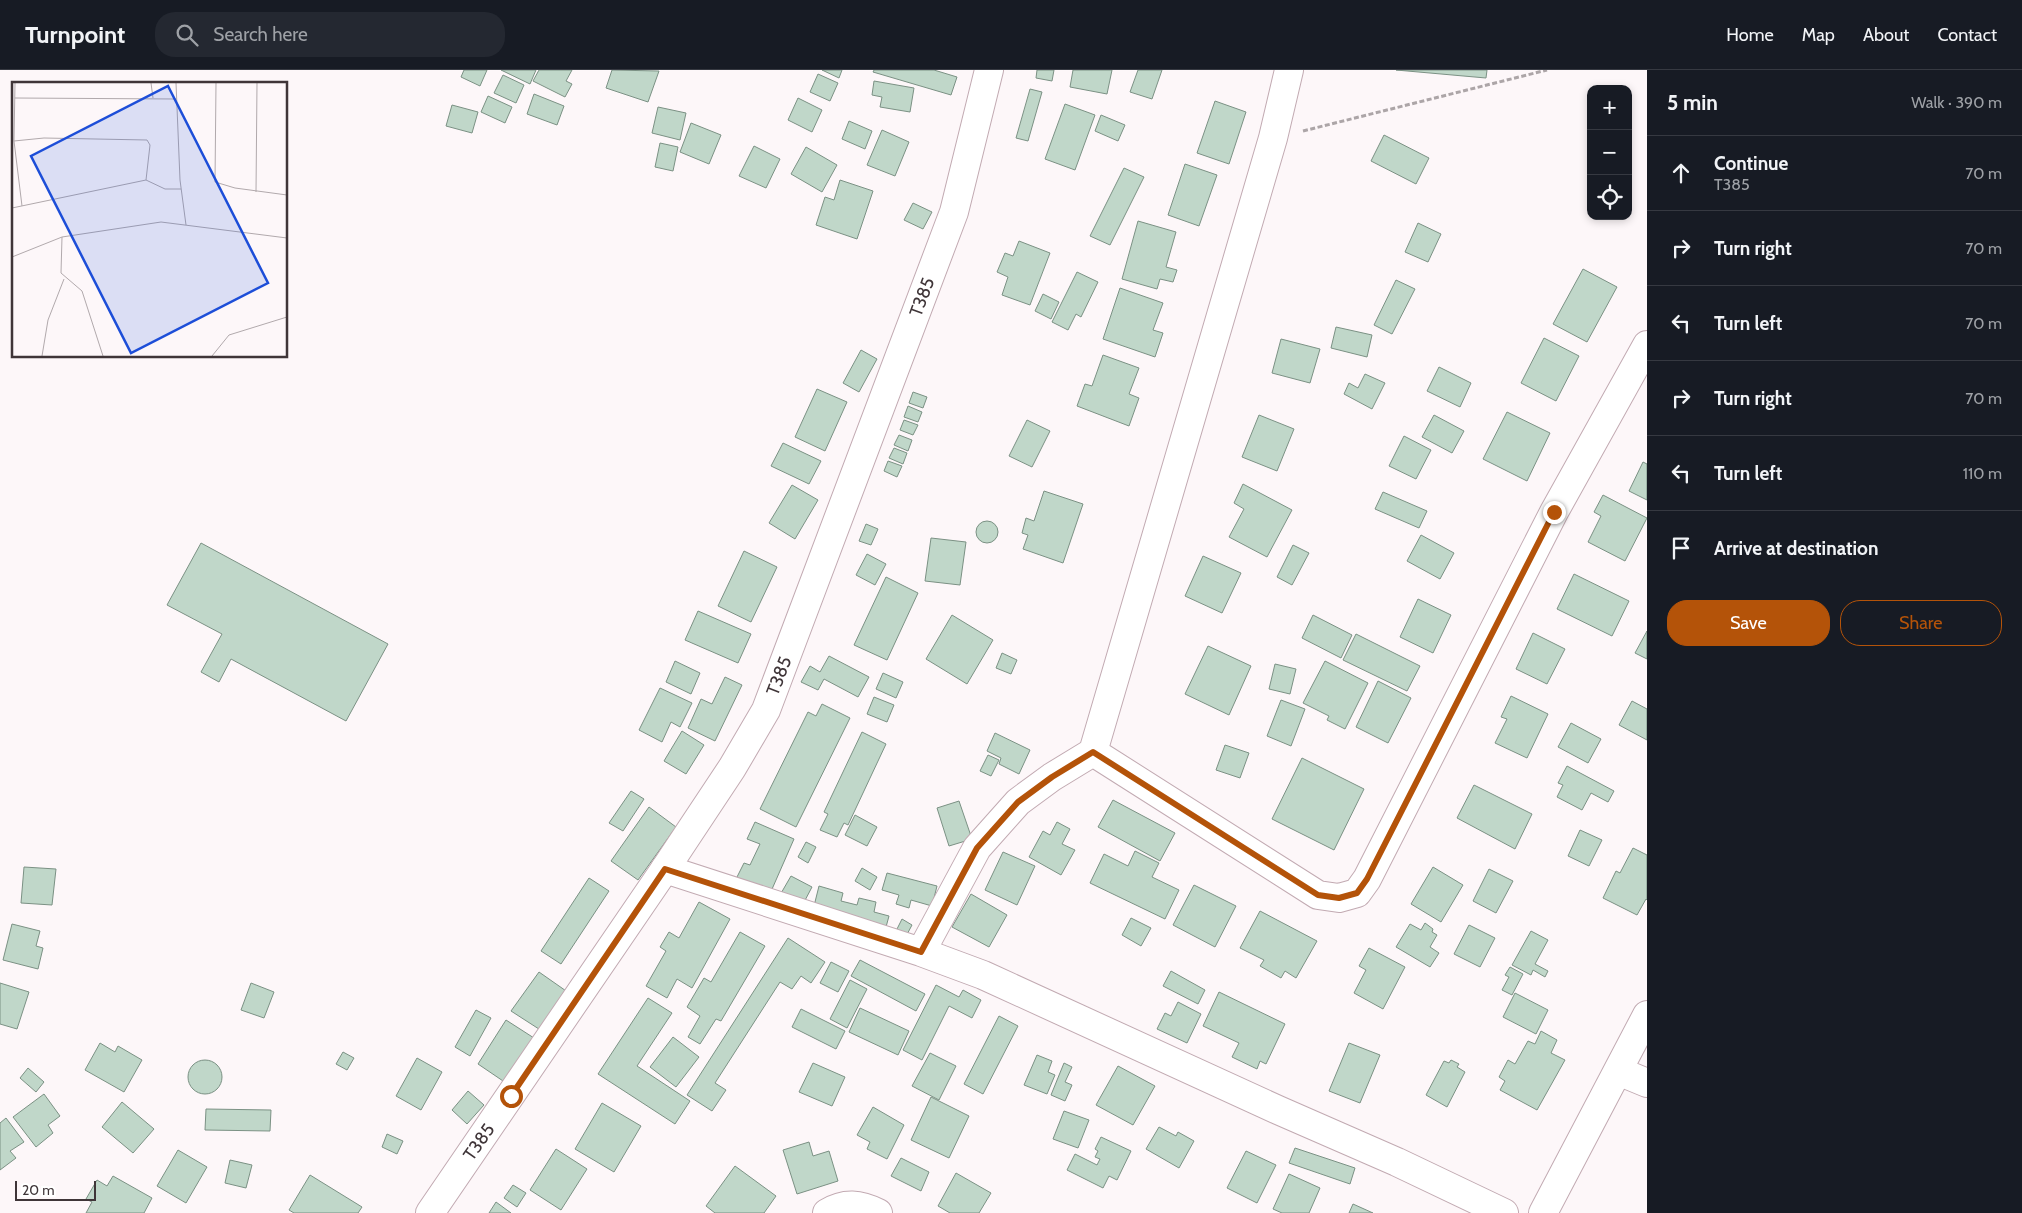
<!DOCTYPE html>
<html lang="en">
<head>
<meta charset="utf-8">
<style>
	:root { --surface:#171b24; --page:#242831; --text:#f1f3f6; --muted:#9ea1a6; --line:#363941; --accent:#b45309 }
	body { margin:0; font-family:Cabin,sans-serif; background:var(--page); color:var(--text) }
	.controls { position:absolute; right:15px; top:15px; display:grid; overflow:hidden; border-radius:10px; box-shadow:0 2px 8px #0003 }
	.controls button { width:45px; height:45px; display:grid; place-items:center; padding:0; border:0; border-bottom:1px solid var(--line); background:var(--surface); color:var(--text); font:25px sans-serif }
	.scale { position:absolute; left:15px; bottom:12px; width:81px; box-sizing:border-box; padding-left:5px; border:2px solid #3f3538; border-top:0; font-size:14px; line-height:18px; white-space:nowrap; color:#3f3538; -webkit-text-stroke:4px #fff; paint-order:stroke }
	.stop { position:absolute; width:15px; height:15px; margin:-11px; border:4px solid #b45309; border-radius:50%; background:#fff }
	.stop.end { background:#b45309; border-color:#fff; box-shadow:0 1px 5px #0008 }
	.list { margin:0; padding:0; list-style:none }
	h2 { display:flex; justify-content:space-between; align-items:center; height:65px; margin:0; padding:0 20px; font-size:21px }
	h2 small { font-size:16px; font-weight:400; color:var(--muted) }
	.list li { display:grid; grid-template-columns:32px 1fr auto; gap:15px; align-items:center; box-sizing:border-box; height:75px; padding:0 20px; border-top:1px solid var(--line) }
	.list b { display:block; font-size:19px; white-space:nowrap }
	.list p { margin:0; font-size:16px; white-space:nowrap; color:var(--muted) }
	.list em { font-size:16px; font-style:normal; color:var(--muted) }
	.actions { display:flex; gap:10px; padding:15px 20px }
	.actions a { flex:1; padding:11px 0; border:1px solid var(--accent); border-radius:20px; text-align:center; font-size:18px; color:var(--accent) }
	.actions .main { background:var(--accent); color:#fff }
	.icon { flex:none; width:28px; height:28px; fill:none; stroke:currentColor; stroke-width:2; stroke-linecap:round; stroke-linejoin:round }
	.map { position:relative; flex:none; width:1647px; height:1143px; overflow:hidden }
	header { display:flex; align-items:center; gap:30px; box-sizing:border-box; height:70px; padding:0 25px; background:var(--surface); border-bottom:1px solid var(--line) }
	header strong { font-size:24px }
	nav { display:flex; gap:28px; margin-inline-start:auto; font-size:18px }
	.search { width:350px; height:45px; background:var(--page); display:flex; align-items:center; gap:12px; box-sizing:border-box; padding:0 18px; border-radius:20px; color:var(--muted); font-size:19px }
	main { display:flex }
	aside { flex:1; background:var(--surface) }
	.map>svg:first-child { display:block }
	.building { fill:#c0d7c9; stroke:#7b9184 }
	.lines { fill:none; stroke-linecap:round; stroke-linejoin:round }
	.minor-casing { stroke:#c2aab2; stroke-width:30 }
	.tertiary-casing { stroke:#c2aab2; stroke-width:30 }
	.path { stroke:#aca5a7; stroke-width:3; stroke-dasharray:5 2.5; stroke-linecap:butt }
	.minor { stroke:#fff; stroke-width:28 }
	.tertiary { stroke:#fff; stroke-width:28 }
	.route { stroke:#b45309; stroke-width:6 }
	.labels { text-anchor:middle; stroke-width:4; stroke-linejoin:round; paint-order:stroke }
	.street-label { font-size:18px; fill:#3f3538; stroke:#fff }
	.inset-road { fill:none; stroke:#b1a9ac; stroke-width:1 }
	.view { fill:#1d4ed8; fill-opacity:0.15; stroke:#1d4ed8; stroke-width:2.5 }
	.inset-edge { fill:none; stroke:#3f3538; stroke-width:2.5 }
</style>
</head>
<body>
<header>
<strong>Turnpoint</strong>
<div class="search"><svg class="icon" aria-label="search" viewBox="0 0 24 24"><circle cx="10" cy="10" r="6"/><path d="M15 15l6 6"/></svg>Search here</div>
<nav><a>Home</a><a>Map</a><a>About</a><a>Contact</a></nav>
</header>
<main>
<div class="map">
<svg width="1647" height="1143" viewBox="0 0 1647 1143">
	<rect width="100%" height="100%" fill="#fdf7f9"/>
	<path class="building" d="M464,0H487L480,16L461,7Z
		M501,0H536L530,14Z
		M539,0H572L566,11L572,14L565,27L533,11Z
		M612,0L659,1L648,32L606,18Z
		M822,0H842L839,8Z
		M874,0H934L957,7L951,25L873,2Z
		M1037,0H1054L1052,11L1036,8Z
		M1073,0H1112L1107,24L1070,17Z
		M1138,0H1162L1152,29L1130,22Z
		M1396,0H1487L1486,8Z
		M818,4L838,13L830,31L810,22Z
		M503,5L524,15L516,33L494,23Z
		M874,11L914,18L910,42L880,37L882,27L872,25Z
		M1030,19L1042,22L1028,71L1016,68Z
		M534,24L564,36L557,55L527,44Z
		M488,26L512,37L505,53L481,42Z
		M798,28L822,40L812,62L788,50Z
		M1215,31L1246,42L1229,94L1197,83Z
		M1065,34L1095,45L1075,100L1045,89Z
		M452,35L478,42L472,63L446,56Z
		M658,37L686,43L680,70L652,63Z
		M1101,45L1125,55L1118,71L1095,61Z
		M849,51L872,61L865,79L842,69Z
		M691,53L721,65L709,94L680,82Z
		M882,60L909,72L895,106L867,95Z
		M1384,65L1429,88L1416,114L1371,91Z
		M660,73L678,77L673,101L655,97Z
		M754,76L780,89L766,118L739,106Z
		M806,77L837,95L822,122L791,104Z
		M1185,94L1217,105L1199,156L1168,145Z
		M1124,98L1144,107L1110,175L1090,166Z
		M840,110L873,121L857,169L816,155L825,127L834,130Z
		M913,133L932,142L923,159L904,150Z
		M1138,151L1176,162L1166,197L1177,200L1173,212L1160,209L1157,219L1122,209Z
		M1418,153L1441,164L1428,192L1405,182Z
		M1019,171L1050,183L1030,235L1002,225L1008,207L997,202L1005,183L1013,186Z
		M1583,199L1617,217L1587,272L1553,254Z
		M1077,202L1098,212L1081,247L1076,244L1068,260L1052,252Z
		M1396,210L1415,219L1392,264L1374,255Z
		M1120,218L1163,233L1153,260L1163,263L1155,287L1103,269Z
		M1043,224L1059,232L1051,249L1035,241Z
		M1336,257L1372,265L1367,287L1331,278Z
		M1544,268L1579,286L1556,331L1521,313Z
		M1281,269L1320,279L1310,313L1272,303Z
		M861,280L877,289L859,322L843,313Z
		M1103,285L1139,298L1129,324L1139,328L1129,356L1077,336L1085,314L1092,316Z
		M1439,297L1471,313L1460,337L1427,321Z
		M1365,304L1385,313L1372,339L1344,324L1349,313L1358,318Z
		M817,319L847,332L825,381L795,367Z
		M913,322L927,327L923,338L909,333Z
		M908,336L922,342L918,352L904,347Z
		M1507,342L1550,363L1527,411L1483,389Z
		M1259,345L1294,359L1277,401L1242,387Z
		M1434,345L1464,361L1452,383L1422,367Z
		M904,350L918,355L913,365L900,360Z
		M1027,350L1050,361L1032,397L1009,386Z
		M899,365L912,370L908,381L894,375Z
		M1404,366L1431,380L1416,409L1389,396Z
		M783,373L821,391L809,414L771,396Z
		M894,378L907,383L903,394L889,388Z
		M888,391L902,396L897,407L884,401Z
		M1643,392L1647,394V430L1629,421Z
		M1243,414L1292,440L1267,487L1229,467L1244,439L1234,433Z
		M792,415L818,430L795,469L769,453Z
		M1044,421L1083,434L1063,493L1023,479L1028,465L1022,463L1026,448L1034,451Z
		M1383,422L1427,441L1419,458L1375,439Z
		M1603,425L1647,448L1625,491L1588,472L1601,446L1594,442Z
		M976 462a11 11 0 1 1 22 0a11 11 0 1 1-22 0Z
		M866,454L878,459L871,475L859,471Z
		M1421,465L1454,483L1440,509L1407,491Z
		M931,468L966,472L960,515L925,511Z
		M201,473L388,574L346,651L231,589L219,612L201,602L222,564L167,535Z
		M1293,475L1309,483L1292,515L1277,507Z
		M744,481L777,497L751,552L718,536Z
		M867,484L886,494L875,515L856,505Z
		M1203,486L1241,503L1222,543L1185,526Z
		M1574,504L1629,531L1612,566L1557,539Z
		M886,507L918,523L887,590L854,575Z
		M1418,529L1451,545L1433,583L1400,567Z
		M698,541L751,564L738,593L685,570Z
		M952,545L993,570L967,614L926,589Z
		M1313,545L1352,565L1341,588L1302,568Z
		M1647,561V589L1635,583Z
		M1533,563L1565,579L1547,614L1516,599Z
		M1356,564L1420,596L1407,621L1343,590Z
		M1208,576L1251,596L1229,645L1185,624Z
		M1002,583L1017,590L1011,604L996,598Z
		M829,586L869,607L858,627L824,609L818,620L801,612L810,596L820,602Z
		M675,591L700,603L691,624L666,612Z
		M1325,591L1368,613L1345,659L1327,650L1329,646L1303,633Z
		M1275,594L1296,599L1290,624L1269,619Z
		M883,603L903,612L896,628L876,619Z
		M725,607L742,615L715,671L688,658L701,629L712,634Z
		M1378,611L1411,628L1388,673L1356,657Z
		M660,618L692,633L680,657L671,652L662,672L639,660Z
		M1511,626L1548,644L1527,688L1495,673L1507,649L1501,647Z
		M874,627L894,635L887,652L867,644Z
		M1281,630L1305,639L1291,676L1267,666Z
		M1632,631L1647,639V670L1619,655Z
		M822,634L850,648L796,757L760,739L808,642L816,646Z
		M1571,653L1601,669L1588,693L1558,677Z
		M682,661L704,675L686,704L664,691Z
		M862,662L886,674L848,755L844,753L837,767L820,760L828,744L824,742Z
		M995,663L1030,680L1019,704L999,694L1001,688L987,681Z
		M1225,675L1249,683L1240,708L1216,700Z
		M988,685L999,690L991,706L980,701Z
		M1302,688L1364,719L1334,780L1272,749Z
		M1567,696L1614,721L1608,732L1591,723L1582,740L1557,727L1563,715L1558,713Z
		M1474,715L1532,744L1515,779L1457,748Z
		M631,721L644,729L623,761L609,753Z
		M1113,730L1175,763L1160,791L1098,757Z
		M959,731L972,769L949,776L937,738Z
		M649,737L676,757L638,810L611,791Z
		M855,745L877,757L867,776L845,765Z
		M755,752L794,769L769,826L735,811L744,793L750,795L760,774L747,769Z
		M1057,752L1070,759L1062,774L1075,780L1061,805L1029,787L1043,761L1050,765Z
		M1580,760L1602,770L1589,796L1568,786Z
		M806,772L816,777L808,793L798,787Z
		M1633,778L1647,785V830L1646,829L1637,845L1603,828L1616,801L1620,803Z
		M1135,781L1159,793L1152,807L1179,820L1165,849L1090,813L1104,784L1128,796Z
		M1003,782L1035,796L1017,835L985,820Z
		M24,797L56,799L52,835L21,833Z
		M1433,797L1463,815L1441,852L1411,834Z
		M862,798L877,807L870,820L855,811Z
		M1489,799L1513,811L1496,843L1473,831Z
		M887,803L937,816L932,836L911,830L909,838L896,834L899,825L882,820Z
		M791,806L812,817L802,836L780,825Z
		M589,808L609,821L561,894L541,881Z
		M1194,815L1236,836L1215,877L1173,855Z
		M819,816L843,823L841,831L857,835L859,828L876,832L874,842L889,846L886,857L813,840Z
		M971,824L1007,845L989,877L952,857Z
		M699,832L730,849L692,918L677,909L667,928L646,916L666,881L660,877L669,862L679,868Z
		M1260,841L1317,871L1296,908L1285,901L1281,908L1260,896L1264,890L1240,878Z
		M1131,848L1151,858L1141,876L1122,865Z
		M902,849L912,855L904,870L894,865Z
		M1425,853L1433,859L1432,862L1437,865L1430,877L1439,883L1430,897L1396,877L1410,854L1421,860Z
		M12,854L40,861L36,876L43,878L38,899L3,890Z
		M1469,855L1495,868L1480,897L1454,884Z
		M1531,861L1548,870L1535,894L1548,901L1545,907L1533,900L1531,905L1512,895Z
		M740,862L765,876L721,951L716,949L700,974L688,967L700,946L687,937L704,908L711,912Z
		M788,868L825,892L811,913L801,906L792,919L780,912L715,1013L726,1020L712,1041L687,1025Z
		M1369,878L1405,897L1383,939L1354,923L1366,900L1359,896Z
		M860,890L925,924L916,941L851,906Z
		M831,892L849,901L838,922L820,913Z
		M1510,897L1523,904L1512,925L1502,920L1509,907L1505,905Z
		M1171,901L1205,920L1198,934L1163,916Z
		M539,902L569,923L542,961L511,941Z
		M850,910L867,919L847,958L830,949Z
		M0,913L29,922L17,959L0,954Z
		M251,913L274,922L264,948L241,940Z
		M936,915L959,927L963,920L981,930L972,948L949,936L922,990L903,980Z
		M1219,922L1285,954L1266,994L1260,991L1257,999L1232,987L1239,973L1203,956Z
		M1515,923L1548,940L1536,964L1503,947Z
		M648,928L672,943L637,996L690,1031L675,1054L598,1004Z
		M1178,932L1201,944L1187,973L1157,959L1165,943L1171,946Z
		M860,938L909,961L898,985L849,962Z
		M801,939L845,961L836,979L792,957Z
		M476,940L491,948L470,986L455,977Z
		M999,946L1018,956L983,1024L964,1014Z
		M506,950L534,968L506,1013L478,994Z
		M1541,961L1557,970L1551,983L1565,990L1537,1040L1500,1020L1505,1011L1499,1007L1508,990L1515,994L1528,971L1535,974Z
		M673,967L699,987L676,1017L650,997Z
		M100,973L115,982L118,976L142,990L124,1022L85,1000Z
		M1349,973L1380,985L1360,1033L1329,1021Z
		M343,982L354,988L347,1000L336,994Z
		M930,983L956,996L939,1030L912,1016Z
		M1037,985L1052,991L1048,1002L1055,1005L1047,1024L1024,1015Z
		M417,988L442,1002L421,1040L396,1026Z
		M1451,990L1459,994L1457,997L1465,1002L1447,1037L1426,1025L1444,991L1449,993Z
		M188 1007a17 17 0 1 1 34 0a17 17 0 1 1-34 0Z
		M813,993L845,1007L832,1036L799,1022Z
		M1064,993L1072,997L1065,1012L1072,1015L1065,1031L1051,1025Z
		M1118,996L1155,1016L1133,1055L1096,1035Z
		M28,998L44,1012L36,1022L20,1008Z
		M468,1021L484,1035L467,1054L452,1040Z
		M44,1024L60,1046L48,1055L53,1063L36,1077L13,1047Z
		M931,1027L969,1046L949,1088L911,1070Z
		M122,1032L154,1059L133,1083L102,1057Z
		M602,1033L641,1056L614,1102L575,1079Z
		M873,1037L904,1055L887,1089L867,1079L870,1072L857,1065Z
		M206,1039L271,1040L270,1061L205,1060Z
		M1064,1041L1089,1050L1078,1078L1053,1069Z
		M6,1048L24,1072L10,1081L16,1088L0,1100V1053Z
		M1159,1057L1176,1066L1178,1062L1194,1071L1179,1098L1146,1079Z
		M387,1064L403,1071L397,1084L382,1077Z
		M1101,1067L1131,1081L1117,1110L1109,1106L1103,1118L1067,1100L1075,1084L1097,1095L1100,1089L1095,1087L1098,1081L1095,1079Z
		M809,1072L813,1086L829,1081L838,1111L797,1124L783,1080Z
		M1295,1078L1355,1098L1350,1114L1289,1093Z
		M556,1079L587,1099L561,1140L530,1120Z
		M178,1080L207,1097L186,1133L157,1116Z
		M1246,1081L1276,1095L1257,1133L1227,1118Z
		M901,1088L929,1102L921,1121L891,1106Z
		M230,1090L252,1095L246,1118L225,1113Z
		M735,1096L776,1126L764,1143H715L706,1136Z
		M956,1103L991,1123L979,1143H950L938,1136Z
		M1289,1104L1320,1118L1309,1143H1282L1273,1139Z
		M310,1105L362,1137L358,1143H294L289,1140Z
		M113,1106L152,1128L144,1143H86L92,1132L86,1129L97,1110L107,1116Z
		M513,1115L526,1123L517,1137L504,1128Z
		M496,1132L511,1143H489Z
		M1353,1134L1373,1143H1349Z"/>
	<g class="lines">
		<defs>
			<path id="minor" d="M1093,682L1318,825L1339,828L1357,823L1367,809L1554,442L1647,275
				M665,799L921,882L983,905L1278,1040L1397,1092L1504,1143
				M921,882L977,778L1018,732L1052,707L1093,682L1273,68L1289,0
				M1618,1001L1647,1013
				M827,1143C845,1132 860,1134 878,1143
				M1543,1143L1647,945"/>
			<path id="tertiary" d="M430,1143L665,799L732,698L766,640L954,142L989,0"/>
		</defs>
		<use href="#minor" class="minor-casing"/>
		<use href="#tertiary" class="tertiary-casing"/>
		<path class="path" d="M1303,61L1547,0"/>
		<use href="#minor" class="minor"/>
		<use href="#tertiary" class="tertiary"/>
	</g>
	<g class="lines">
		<path class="route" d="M511,1026L665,799L921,882L977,778L1018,732L1052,707L1093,682L1318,825L1339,828L1357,823L1367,809L1554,442"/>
	</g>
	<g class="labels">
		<g class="street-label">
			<text transform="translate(922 227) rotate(-70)" y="6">T385</text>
			<text transform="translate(779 606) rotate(-69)" y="6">T385</text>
			<text transform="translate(479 1072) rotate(-55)" y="6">T385</text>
		</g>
	</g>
	<g transform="translate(12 12)">
		<rect width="275" height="275" fill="#fdf7f9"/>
		<path class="inset-road" d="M3,1L2,59L10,124M139,1L141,16M164,1L168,98L174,143M204,1L203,100L223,106L275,113M3,16L164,17M2,59L32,56L135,58L138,63L134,98M244,110L245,1M0,126L134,98L153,107H169M50,155L49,191L70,209L91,274M0,175L50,155L149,140L275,156M30,274L36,238L52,197M200,274L217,253L275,235"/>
		<path class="view" d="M156,4L256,201L119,271L19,74Z"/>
		<rect width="275" height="275" class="inset-edge"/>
	</g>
</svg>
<div class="controls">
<button>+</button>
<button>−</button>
<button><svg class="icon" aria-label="locate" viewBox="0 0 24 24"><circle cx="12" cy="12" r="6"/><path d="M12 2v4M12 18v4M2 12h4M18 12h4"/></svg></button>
</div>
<div class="scale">20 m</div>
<div class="stop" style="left:511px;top:1026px"></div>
<div class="stop end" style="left:1554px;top:442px"></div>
</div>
<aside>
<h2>5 min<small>Walk · 390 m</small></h2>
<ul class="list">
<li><svg class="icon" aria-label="ahead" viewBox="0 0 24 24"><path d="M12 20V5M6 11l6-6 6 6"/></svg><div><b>Continue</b><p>T385</p></div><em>70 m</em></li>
<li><svg class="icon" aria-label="right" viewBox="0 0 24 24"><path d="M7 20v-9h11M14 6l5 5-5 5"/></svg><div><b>Turn right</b></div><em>70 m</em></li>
<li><svg class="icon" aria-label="left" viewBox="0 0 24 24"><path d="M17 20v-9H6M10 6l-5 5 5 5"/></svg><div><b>Turn left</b></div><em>70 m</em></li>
<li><svg class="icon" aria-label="right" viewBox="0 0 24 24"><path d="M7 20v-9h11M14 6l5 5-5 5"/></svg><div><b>Turn right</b></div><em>70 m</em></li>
<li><svg class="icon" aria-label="left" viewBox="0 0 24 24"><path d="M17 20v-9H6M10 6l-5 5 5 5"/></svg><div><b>Turn left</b></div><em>110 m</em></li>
<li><svg class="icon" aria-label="arrive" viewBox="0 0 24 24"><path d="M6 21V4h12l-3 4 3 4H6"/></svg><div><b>Arrive at destination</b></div></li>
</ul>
<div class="actions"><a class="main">Save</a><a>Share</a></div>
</aside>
</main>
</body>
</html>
